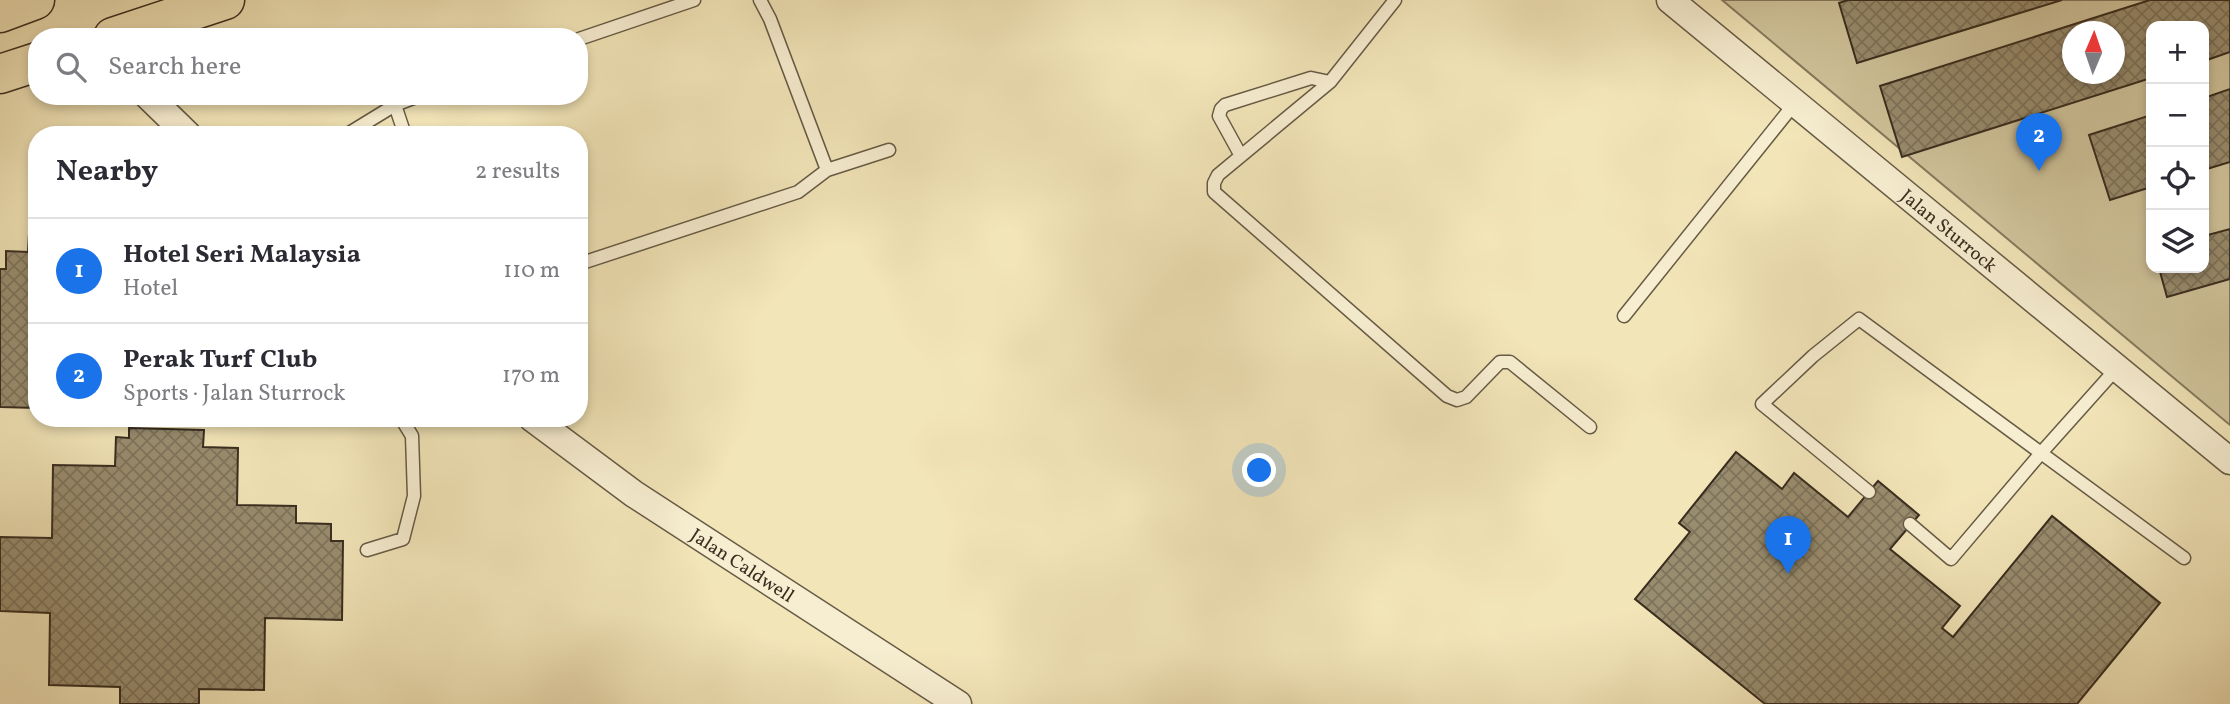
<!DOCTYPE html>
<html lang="en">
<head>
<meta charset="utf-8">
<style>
	:root { --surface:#fff; --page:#f7f7f7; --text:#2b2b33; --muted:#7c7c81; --line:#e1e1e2; --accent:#1a73e8 }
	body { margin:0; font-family:Vollkorn,serif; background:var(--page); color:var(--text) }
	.controls { position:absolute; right:21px; top:21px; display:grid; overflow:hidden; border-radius:14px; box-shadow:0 4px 10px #0003 }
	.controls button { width:63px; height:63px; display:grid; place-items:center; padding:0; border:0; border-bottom:2px solid var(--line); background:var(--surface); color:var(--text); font:35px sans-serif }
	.compass { position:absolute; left:2062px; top:21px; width:63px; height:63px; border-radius:50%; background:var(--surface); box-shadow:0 4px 10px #0003; rotate:2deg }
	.you { position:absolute; left:1260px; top:471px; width:24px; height:24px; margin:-18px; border:5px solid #fff; border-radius:50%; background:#1a73e8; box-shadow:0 0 0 10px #1a73e833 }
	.badge { display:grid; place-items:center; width:46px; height:46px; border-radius:50%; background:var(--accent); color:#fff; font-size:23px; font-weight:700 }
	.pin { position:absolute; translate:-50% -58px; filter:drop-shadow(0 2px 4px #0008) }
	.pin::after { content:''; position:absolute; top:37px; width:24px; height:21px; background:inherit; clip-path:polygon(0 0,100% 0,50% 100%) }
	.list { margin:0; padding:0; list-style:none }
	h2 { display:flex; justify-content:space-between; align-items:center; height:91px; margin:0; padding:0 28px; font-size:30px }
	h2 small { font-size:23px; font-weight:400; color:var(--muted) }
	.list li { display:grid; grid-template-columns:46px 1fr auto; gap:21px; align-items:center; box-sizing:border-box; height:105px; padding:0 28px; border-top:2px solid var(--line) }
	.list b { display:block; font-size:26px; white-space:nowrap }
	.list p { margin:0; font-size:23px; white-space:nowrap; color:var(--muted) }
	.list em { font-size:23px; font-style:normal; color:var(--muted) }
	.icon { flex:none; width:38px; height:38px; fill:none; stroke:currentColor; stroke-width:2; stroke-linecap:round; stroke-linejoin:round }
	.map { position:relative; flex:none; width:2230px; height:704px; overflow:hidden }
	.search { position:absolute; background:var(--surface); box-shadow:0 4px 10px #0003; left:28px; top:28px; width:560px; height:77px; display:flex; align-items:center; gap:18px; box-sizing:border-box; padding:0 24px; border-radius:28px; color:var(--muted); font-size:26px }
	.panel { position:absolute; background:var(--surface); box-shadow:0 4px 10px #0003; left:28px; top:126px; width:560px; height:301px; border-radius:28px }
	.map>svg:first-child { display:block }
	.pitch { fill:#d2c69e; stroke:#857a5e; stroke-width:2; fill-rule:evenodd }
	.building { fill:url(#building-cross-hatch); stroke:#382d1f; stroke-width:2; fill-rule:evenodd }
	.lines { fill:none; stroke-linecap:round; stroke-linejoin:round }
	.lane-casing { stroke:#665b45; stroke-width:15 }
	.street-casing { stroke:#665b45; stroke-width:29 }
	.primary-casing { stroke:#382d1f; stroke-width:41 }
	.lane { stroke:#f7eed1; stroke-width:12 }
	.street { stroke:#f7eed1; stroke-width:26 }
	.primary { stroke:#f2e5b8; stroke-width:38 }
	.labels { text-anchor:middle; stroke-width:5; stroke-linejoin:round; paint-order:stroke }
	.street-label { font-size:19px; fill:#382d1f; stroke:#f7eed1 }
</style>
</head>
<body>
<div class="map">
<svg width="2230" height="704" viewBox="0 0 2230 704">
	<defs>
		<pattern id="building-cross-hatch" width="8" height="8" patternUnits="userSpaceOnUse" patternTransform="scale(1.75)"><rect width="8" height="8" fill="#998d6f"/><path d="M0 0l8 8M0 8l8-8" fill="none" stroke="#7e745b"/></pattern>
	</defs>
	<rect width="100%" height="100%" fill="#f2e5b8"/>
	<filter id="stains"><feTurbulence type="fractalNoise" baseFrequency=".00286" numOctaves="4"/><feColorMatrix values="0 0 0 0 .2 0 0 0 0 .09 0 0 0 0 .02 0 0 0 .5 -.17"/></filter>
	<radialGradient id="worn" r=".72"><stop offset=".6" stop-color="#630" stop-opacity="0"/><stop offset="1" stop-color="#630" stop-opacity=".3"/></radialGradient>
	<path class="pitch" d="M1722,0H2230V425ZM2151,26H2204V268H2151ZM2072,32H2114V74H2072Z"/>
	<path class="building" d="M1848,0H2062L1857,63L1839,3Z
		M2150,0H2230V52L2204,61V26H2151V78L1902,157L1880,86ZM2072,32H2114V74H2072Z
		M2230,89V162L2204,170V98Z
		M2151,115V187L2110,200L2089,135Z
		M37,223V408L0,407V269H6V251L28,252L29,233Z
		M2230,229V279L2167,297L2159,268H2204V236Z
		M129,428L204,430L203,447L238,448L237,505L296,506V523L331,524V541H343L342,620L265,618L264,690L199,689V704H120V687L49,685L50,613L0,611V537L52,538L53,465L115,466L116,437L129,438Z
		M1736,452L1782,489L1794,473L1848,517L1878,481L1919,515L1890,549L1960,606L1942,628L1953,637L2052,516L2160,603L2077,704H1765L1635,599L1690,532L1679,523Z"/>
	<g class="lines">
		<defs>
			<path id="lane" d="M1395,0L1330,82L1218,175L1214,183V192L1447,396L1457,400L1466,397L1500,362H1510L1590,427
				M579,39L694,0
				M395,105L405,135
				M346,135L395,105L419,96
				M1241,156L1219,116L1221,109L1225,105L1311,78L1330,82
				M827,170L889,150
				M579,264L798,192L827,170L770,19L760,0
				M1624,316L1795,103
				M2117,368L2041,453L2184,558
				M1869,492L1762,404L1813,356L1859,319L2041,453L1951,559L1910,524
				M367,550L403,539L414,496L412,436L401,418"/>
			<g id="street">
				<path id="s1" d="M1670,0L2230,461"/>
				<path d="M148,96L188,135"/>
				<path id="s2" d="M532,418L634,494L958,704"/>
			</g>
			<path id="primary" d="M0,13L35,0
				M113,37L225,0
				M0,74L37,62"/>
		</defs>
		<use href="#lane" class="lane-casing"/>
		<use href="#street" class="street-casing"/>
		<use href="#primary" class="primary-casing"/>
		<use href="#lane" class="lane"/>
		<use href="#street" class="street"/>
		<use href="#primary" class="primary"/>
	</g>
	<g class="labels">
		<g class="street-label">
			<text dy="7" stroke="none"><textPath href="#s1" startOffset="362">Jalan Sturrock</textPath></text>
			<text dy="7" stroke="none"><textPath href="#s2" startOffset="257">Jalan Caldwell</textPath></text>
		</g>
	</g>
	<rect width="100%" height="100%" filter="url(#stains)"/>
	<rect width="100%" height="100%" fill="url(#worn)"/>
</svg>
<div class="controls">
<button>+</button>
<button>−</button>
<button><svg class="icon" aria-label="locate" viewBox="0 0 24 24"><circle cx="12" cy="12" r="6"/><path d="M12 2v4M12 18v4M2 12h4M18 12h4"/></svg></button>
<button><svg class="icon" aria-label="layers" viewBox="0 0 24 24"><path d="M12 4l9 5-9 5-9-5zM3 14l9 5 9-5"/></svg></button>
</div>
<svg class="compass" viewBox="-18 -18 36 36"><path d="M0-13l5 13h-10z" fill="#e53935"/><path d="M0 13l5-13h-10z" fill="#7c7c81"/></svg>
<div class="you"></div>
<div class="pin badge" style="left:1788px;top:574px">1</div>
<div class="pin badge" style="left:2039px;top:171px">2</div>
<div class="search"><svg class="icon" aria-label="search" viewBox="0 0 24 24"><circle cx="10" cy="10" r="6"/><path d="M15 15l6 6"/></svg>Search here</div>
<section class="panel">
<h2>Nearby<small>2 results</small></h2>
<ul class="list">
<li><span class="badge">1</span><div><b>Hotel Seri Malaysia</b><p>Hotel</p></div><em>110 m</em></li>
<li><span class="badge">2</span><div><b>Perak Turf Club</b><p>Sports · Jalan Sturrock</p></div><em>170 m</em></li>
</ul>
</section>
</div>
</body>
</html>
